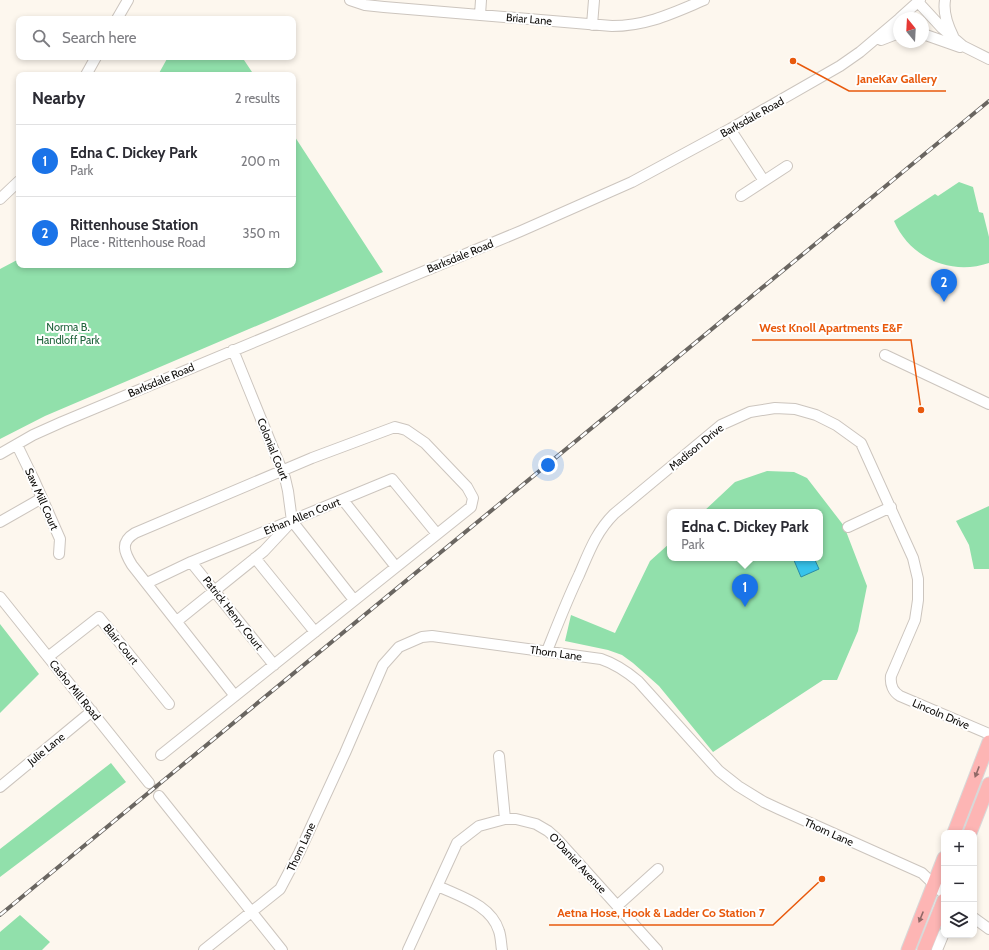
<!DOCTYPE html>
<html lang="en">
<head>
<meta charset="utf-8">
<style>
	:root { --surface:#fff; --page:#f2f2f3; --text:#2b2b33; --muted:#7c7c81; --line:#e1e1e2; --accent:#1a73e8 }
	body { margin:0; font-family:Cabin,sans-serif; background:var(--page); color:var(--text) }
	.controls { position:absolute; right:12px; bottom:12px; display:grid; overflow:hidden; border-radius:8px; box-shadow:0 2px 6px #0003 }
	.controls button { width:36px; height:36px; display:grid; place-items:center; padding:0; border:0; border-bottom:1px solid var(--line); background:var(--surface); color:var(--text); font:20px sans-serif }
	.compass { position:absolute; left:893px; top:12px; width:36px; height:36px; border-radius:50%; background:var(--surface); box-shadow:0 2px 6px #0003; rotate:342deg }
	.you { position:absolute; left:548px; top:465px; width:14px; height:14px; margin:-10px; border:3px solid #fff; border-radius:50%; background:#1a73e8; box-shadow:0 0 0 6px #1a73e833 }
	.badge { display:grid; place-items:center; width:26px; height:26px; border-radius:50%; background:var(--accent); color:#fff; font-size:13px; font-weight:700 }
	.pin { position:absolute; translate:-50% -33px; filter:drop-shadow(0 1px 2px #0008) }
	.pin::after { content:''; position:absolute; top:21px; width:14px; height:12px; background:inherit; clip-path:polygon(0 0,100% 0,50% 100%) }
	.popup { position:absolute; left:667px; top:509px; width:156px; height:52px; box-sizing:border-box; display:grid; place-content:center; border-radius:8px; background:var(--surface); filter:drop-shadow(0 1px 3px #0005); font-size:13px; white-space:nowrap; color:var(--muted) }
	.popup b { font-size:15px; color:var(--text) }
	.popup::after { content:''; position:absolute; left:50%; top:100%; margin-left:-8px; border:8px solid transparent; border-top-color:var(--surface) }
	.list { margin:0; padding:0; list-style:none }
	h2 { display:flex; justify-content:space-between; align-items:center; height:52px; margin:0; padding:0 16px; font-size:17px }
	h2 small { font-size:13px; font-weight:400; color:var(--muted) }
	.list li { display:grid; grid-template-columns:26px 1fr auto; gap:12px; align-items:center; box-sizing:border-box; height:72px; padding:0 16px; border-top:1px solid var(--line) }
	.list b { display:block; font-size:15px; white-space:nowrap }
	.list p { margin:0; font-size:13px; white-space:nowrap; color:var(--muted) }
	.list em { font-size:13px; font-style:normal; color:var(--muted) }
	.icon { flex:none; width:22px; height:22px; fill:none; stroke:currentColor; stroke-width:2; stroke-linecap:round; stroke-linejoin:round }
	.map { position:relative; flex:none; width:989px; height:950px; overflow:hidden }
	.search { position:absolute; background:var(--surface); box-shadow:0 2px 6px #0003; left:16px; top:16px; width:280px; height:44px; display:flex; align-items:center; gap:10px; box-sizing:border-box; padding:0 14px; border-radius:8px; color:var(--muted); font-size:15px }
	.panel { position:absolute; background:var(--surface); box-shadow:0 2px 6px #0003; left:16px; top:72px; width:280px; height:196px; border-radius:8px }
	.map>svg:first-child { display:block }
	.green { fill:#91e0ab }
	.water { fill:#37c3eb; stroke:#2b8ca7 }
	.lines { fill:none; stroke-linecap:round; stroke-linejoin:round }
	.minor-tunnel { stroke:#d9d4cc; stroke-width:10; stroke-dasharray:10 5; stroke-linecap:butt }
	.minor-casing { stroke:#ccc5be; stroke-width:12 }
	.major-casing { stroke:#d8d8d8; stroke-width:15 }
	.minor { stroke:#fff; stroke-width:10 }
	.major { stroke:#fdb5b4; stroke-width:13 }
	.rail-casing { stroke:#6a6661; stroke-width:4 }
	.rail { stroke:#fff; stroke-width:2.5; stroke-dasharray:8; stroke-linecap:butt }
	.oneway { fill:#916967 }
	.labels { text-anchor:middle; stroke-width:4; stroke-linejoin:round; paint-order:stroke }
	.street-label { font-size:11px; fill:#0e0c09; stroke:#fff }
	.park-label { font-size:11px; fill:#21653d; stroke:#fff }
	.leader { fill:none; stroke:#e8590c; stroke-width:1.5 }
	.callout-dot { fill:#e8590c; stroke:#fff; stroke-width:1.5 }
	.callout-label { font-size:12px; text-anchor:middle; font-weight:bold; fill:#e8590c; stroke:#fff; stroke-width:4; stroke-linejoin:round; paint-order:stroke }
</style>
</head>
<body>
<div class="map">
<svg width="989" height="950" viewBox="0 0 989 950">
	<rect width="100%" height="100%" fill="#fdf7ee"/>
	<path class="green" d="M168,57H242L254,75H158Z
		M293,134L383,272L45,416L0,439V269L19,259V265H293Z
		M959,182L973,187L979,212L983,213L989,237V263C951,276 910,258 894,221L935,194L938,196Z
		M767,471L794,472L807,478L844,526L867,586L858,631L837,680H823L713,752L659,686L633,663L622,655L608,650L565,641L571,615L615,633L650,561L670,543V558H820V512H703L735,482Z
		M989,506V569H974L969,545L956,521Z
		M0,624L39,674L0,713Z
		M111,763L126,782L0,877V849Z
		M20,915L50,942L42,950H0V932Z"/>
	<path class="water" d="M793,558H814L819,569L801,577Z"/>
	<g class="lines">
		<path class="minor-tunnel" d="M149,783L159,796"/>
		<defs>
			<path id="minor" d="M350,0L365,5L384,7L612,26C647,26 673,13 704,0
				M945,0C943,13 947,24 953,36
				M918,2L942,28L963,46L989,59
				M480,15L481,0
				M900,18L920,0
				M117,19L128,0
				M592,25L594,0
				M923,34L960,47
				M881,40L899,33
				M86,75L96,57
				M730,129L764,181
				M741,196L787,166
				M0,199L19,181
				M885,355L989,404
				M17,445L34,480L60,539L59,554
				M0,454L33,435L62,422L521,231L632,182L730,129L840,66L860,52L899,19
				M343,500L396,567
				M292,521L354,600
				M0,522L42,498
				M848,527L891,507
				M255,558L315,632
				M191,562L274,665
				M147,583L191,562L392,479L437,534
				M0,597L149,783
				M177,621L264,551L292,521L288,491L285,478L233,350
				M547,651C557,626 567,600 579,575C589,552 596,532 614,514L721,425L750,412L775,408L795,409L816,415L836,425L861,443L913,558L918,579V600L915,620L891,676C890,684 893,692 900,696L989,734
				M48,657L99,617L169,704
				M161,755L471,507L473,498L467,487L425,443L406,430L395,427L312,458L135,533C120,542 124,552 132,565L235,696
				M499,756L505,819
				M0,787L92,711
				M159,796L282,950
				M438,886C461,897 491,905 499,931C501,937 501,944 502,950
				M617,906L658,869
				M974,918L989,929
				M204,950L280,889L299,853L345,753L383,665L399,647L422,637L432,636L601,659C616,664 626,671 638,681L719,771L738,786L764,802L779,809L922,873L944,894
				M408,950L457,843L479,826L505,819H516L536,824L548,831L557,839L657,950
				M937,950L944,933"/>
			<path id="major" d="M954,833L989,742
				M970,833L989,784
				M908,950L944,858
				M924,950L944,900"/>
		</defs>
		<use href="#minor" class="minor-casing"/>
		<use href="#major" class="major-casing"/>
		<use href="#minor" class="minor"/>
		<use href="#major" class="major"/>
		<defs>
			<path id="rail" d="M0,915L989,101"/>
		</defs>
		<use href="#rail" class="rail-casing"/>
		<use href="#rail" class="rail"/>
	</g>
	<defs><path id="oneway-solid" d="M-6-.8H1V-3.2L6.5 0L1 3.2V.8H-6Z"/></defs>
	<g class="oneway">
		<use href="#oneway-solid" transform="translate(977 772) rotate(111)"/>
		<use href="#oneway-solid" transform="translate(921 917) rotate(112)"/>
	</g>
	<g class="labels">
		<g class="street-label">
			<text transform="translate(529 19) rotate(5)" y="4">Briar Lane</text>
			<text transform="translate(752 117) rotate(-29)" y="4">Barksdale Road</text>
			<text transform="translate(460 256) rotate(-22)" y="4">Barksdale Road</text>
			<text transform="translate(161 380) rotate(-23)" y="4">Barksdale Road</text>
			<text transform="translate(696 447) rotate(-39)" y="4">Madison Drive</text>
			<text transform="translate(273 449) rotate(68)" y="4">Colonial Court</text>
			<text transform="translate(42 499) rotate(66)" y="4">Saw Mill Court</text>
			<text transform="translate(302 516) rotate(-22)" y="4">Ethan Allen Court</text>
			<text transform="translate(233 613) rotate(52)" y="4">Patrick Henry Court</text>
			<text transform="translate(121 644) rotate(51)" y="4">Blair Court</text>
			<text transform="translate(556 653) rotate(8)" y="4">Thorn Lane</text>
			<text transform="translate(75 690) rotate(51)" y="4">Casho Mill Road</text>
			<text transform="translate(941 714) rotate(23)" y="4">Lincoln Drive</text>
			<text transform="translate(46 749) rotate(-39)" y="4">Julie Lane</text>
			<text transform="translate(829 832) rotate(24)" y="4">Thorn Lane</text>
			<text transform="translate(301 847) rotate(-65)" y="4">Thorn Lane</text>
			<text transform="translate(578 863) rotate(47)" y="4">O'Daniel Avenue</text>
		</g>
		<g class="park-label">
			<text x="68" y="331">Norma B.<tspan x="68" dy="13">Handloff Park</tspan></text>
		</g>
	</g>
	<path class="leader" d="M793 61L849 91H946M921 410L911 340H752M822 879L773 925H549"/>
	<g class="callout-dot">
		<circle cx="793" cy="61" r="4"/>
		<circle cx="921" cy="410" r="4"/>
		<circle cx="822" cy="879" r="4"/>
	</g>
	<g class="callout-label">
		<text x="897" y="83">JaneKav Gallery</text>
		<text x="831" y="332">West Knoll Apartments E&amp;F</text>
		<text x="661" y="917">Aetna Hose, Hook &amp; Ladder Co Station 7</text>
	</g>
</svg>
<div class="controls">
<button>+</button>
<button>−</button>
<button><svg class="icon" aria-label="layers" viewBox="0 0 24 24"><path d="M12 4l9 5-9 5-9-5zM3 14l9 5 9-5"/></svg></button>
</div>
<svg class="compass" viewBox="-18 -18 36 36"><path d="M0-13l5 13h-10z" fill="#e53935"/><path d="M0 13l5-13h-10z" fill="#7c7c81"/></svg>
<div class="you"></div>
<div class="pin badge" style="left:745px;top:607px">1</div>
<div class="popup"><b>Edna C. Dickey Park</b>Park</div>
<div class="pin badge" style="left:944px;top:302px">2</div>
<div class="search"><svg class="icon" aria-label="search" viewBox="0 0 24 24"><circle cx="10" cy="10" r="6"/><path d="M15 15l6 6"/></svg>Search here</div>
<section class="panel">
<h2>Nearby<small>2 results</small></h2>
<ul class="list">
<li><span class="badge">1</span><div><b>Edna C. Dickey Park</b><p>Park</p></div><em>200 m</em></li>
<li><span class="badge">2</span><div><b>Rittenhouse Station</b><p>Place · Rittenhouse Road</p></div><em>350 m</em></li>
</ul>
</section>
</div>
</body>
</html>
